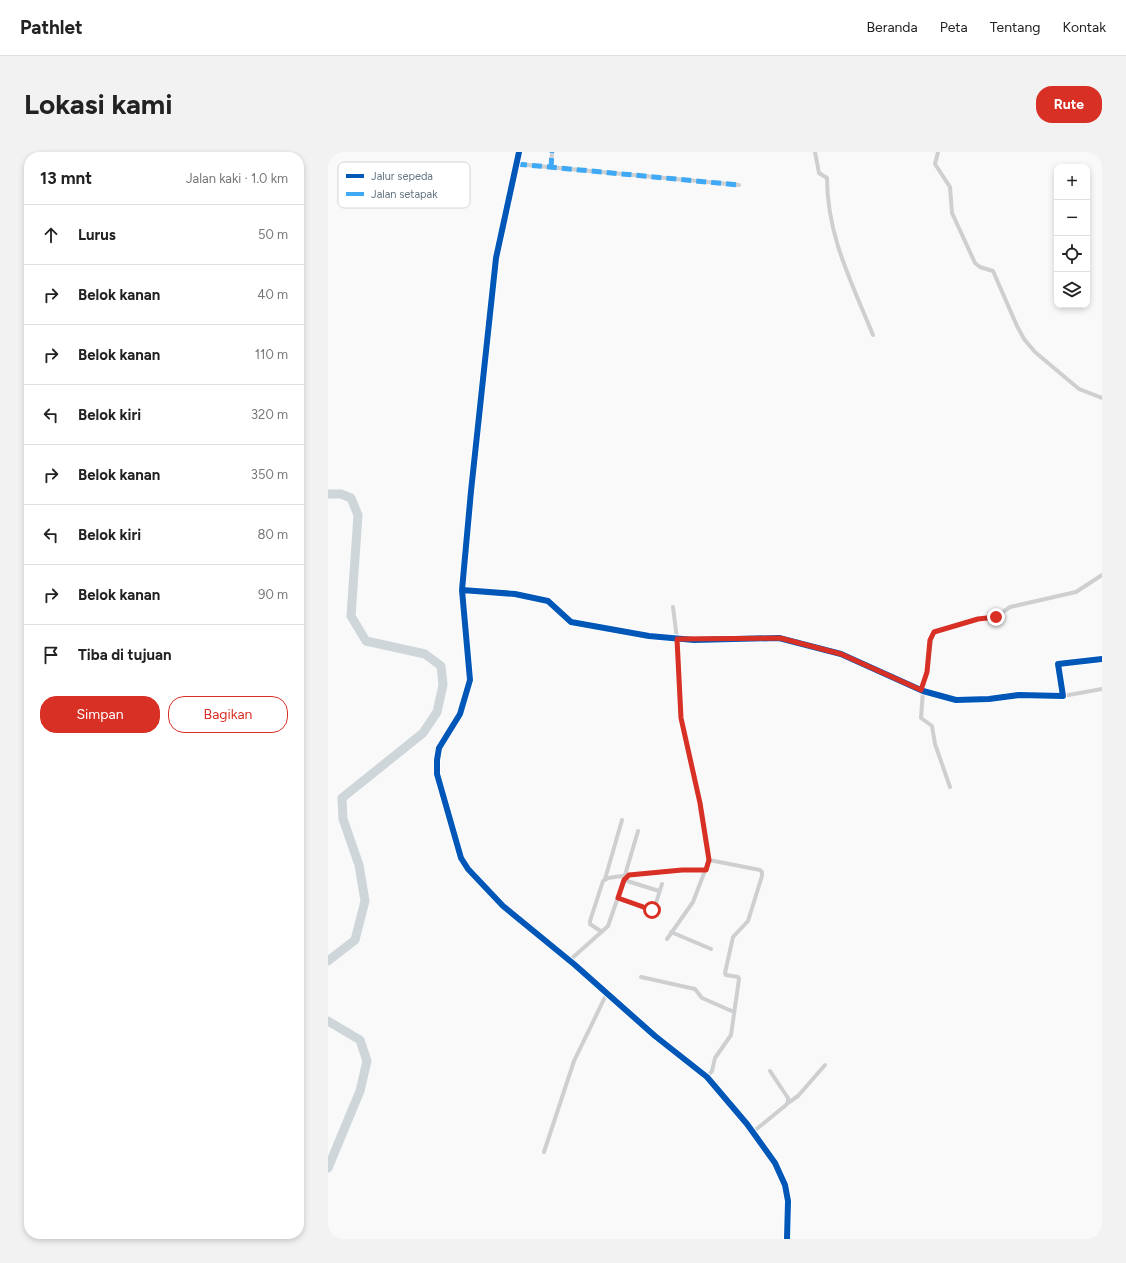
<!DOCTYPE html>
<html lang="id">
<head>
<meta charset="utf-8">
<style>
	:root { --surface:#fff; --page:#f2f2f2; --text:#222; --muted:#767676; --line:#e0e0e0; --accent:#d93025 }
	body { margin:0; font-family:Figtree,sans-serif; background:var(--page); color:var(--text) }
	.controls { position:absolute; right:12px; top:12px; display:grid; overflow:hidden; border-radius:8px; box-shadow:0 2px 6px #0003 }
	.controls button { width:36px; height:36px; display:grid; place-items:center; padding:0; border:0; border-bottom:1px solid var(--line); background:var(--surface); color:var(--text); font:20px sans-serif }
	.stop { position:absolute; width:12px; height:12px; margin:-9px; border:3px solid #d93025; border-radius:50%; background:#fff }
	.stop.end { background:#d93025; border-color:#fff; box-shadow:0 1px 4px #0008 }
	.list { margin:0; padding:0; list-style:none }
	h2 { display:flex; justify-content:space-between; align-items:center; height:52px; margin:0; padding:0 16px; font-size:17px }
	h2 small { font-size:13px; font-weight:400; color:var(--muted) }
	.list li { display:grid; grid-template-columns:26px 1fr auto; gap:12px; align-items:center; box-sizing:border-box; height:60px; padding:0 16px; border-top:1px solid var(--line) }
	.list b { display:block; font-size:15px; white-space:nowrap }
	.list em { font-size:13px; font-style:normal; color:var(--muted) }
	.actions { display:flex; gap:8px; padding:12px 16px }
	.actions a { flex:1; padding:9px 0; border:1px solid var(--accent); border-radius:16px; text-align:center; font-size:14px; color:var(--accent) }
	.actions .main { background:var(--accent); color:#fff }
	.icon { flex:none; width:22px; height:22px; fill:none; stroke:currentColor; stroke-width:2; stroke-linecap:round; stroke-linejoin:round }
	.map { position:relative; flex:none; width:774px; height:1087px; overflow:hidden; border-radius:16px }
	header { display:flex; align-items:center; gap:24px; box-sizing:border-box; height:56px; padding:0 20px; background:var(--surface); border-bottom:1px solid var(--line) }
	header strong { font-size:19px }
	nav { display:flex; gap:22px; margin-inline-start:auto; font-size:14px }
	.intro { display:flex; align-items:center; justify-content:space-between; box-sizing:border-box; height:96px; padding:0 24px }
	h1 { margin:0; font-size:28px }
	.button { padding:10px 18px; border-radius:16px; background:var(--accent); color:#fff; font-size:14px; font-weight:700 }
	main { display:flex; gap:24px; padding:0 24px }
	aside { flex:1; background:var(--surface); border-radius:16px; box-shadow:0 2px 6px #0003 }
	.map>svg:first-child { display:block }
	.lines { fill:none; stroke-linecap:round; stroke-linejoin:round }
	.river { stroke:#ced6d9; stroke-width:9 }
	.minor { stroke:#cecfd0; stroke-width:4 }
	.tertiary { stroke:#cecfd0; stroke-width:4.5 }
	.quiet { stroke:#3fa9f5; stroke-width:5; stroke-dasharray:10 5; stroke-linecap:butt }
	.cycleway-casing { stroke:#fff; stroke-width:8 }
	.cycleway { stroke:#0057b8; stroke-width:6 }
	.route { stroke:#d93025; stroke-width:5 }
	.key { fill:#fff; stroke:#d1d6da; stroke-width:1 }
	.key-label { font-size:11px; fill:#657683 }
</style>
</head>
<body>
<header>
<strong>Pathlet</strong>
<nav><a>Beranda</a><a>Peta</a><a>Tentang</a><a>Kontak</a></nav>
</header>
<div class="intro"><h1>Lokasi kami</h1><a class="button">Rute</a></div>
<main>
<aside>
<h2>13 mnt<small>Jalan kaki · 1.0 km</small></h2>
<ul class="list">
<li><svg class="icon" aria-label="ahead" viewBox="0 0 24 24"><path d="M12 20V5M6 11l6-6 6 6"/></svg><div><b>Lurus</b></div><em>50 m</em></li>
<li><svg class="icon" aria-label="right" viewBox="0 0 24 24"><path d="M7 20v-9h11M14 6l5 5-5 5"/></svg><div><b>Belok kanan</b></div><em>40 m</em></li>
<li><svg class="icon" aria-label="right" viewBox="0 0 24 24"><path d="M7 20v-9h11M14 6l5 5-5 5"/></svg><div><b>Belok kanan</b></div><em>110 m</em></li>
<li><svg class="icon" aria-label="left" viewBox="0 0 24 24"><path d="M17 20v-9H6M10 6l-5 5 5 5"/></svg><div><b>Belok kiri</b></div><em>320 m</em></li>
<li><svg class="icon" aria-label="right" viewBox="0 0 24 24"><path d="M7 20v-9h11M14 6l5 5-5 5"/></svg><div><b>Belok kanan</b></div><em>350 m</em></li>
<li><svg class="icon" aria-label="left" viewBox="0 0 24 24"><path d="M17 20v-9H6M10 6l-5 5 5 5"/></svg><div><b>Belok kiri</b></div><em>80 m</em></li>
<li><svg class="icon" aria-label="right" viewBox="0 0 24 24"><path d="M7 20v-9h11M14 6l5 5-5 5"/></svg><div><b>Belok kanan</b></div><em>90 m</em></li>
<li><svg class="icon" aria-label="arrive" viewBox="0 0 24 24"><path d="M6 21V4h12l-3 4 3 4H6"/></svg><div><b>Tiba di tujuan</b></div></li>
</ul>
<div class="actions"><a class="main">Simpan</a><a>Bagikan</a></div>
</aside>
<div class="map">
<svg width="774" height="1087" viewBox="0 0 774 1087">
	<rect width="100%" height="100%" fill="#f9f9f9"/>
	<g class="lines">
		<path class="river" d="M0,342H13L23,346L30,363L23,464L38,489L97,502L113,514L115,533L109,560L95,581L14,646L15,667L31,713L37,749L27,788L0,809
			M0,869L32,888L39,909L32,939L0,1016"/>
		<path class="minor" d="M487,0L491,21L499,26C499,84 524,131 545,183
			M610,0L607,12L622,35L624,61L647,111L652,115L665,119L689,174L696,187L707,200L751,237L774,246
			M189,12L411,33
			M223,16L224,0
			M134,438L187,442L220,449L243,470L321,484L366,488L451,486L513,502L595,539L628,548L661,547L691,543L735,544L730,512L774,507
			M593,538L599,520L603,488L606,480L650,467L668,465L682,455L748,440L774,423
			M595,539L593,566L604,574L607,592L622,635
			M735,544L774,537
			M297,723L310,679
			M277,727L294,668
			M296,728L331,739
			M290,746L324,759L326,757L334,732
			M274,780L262,772V769L275,729L280,726L301,723
			M343,780L383,797
			M339,787L365,750L381,708L372,651L353,567L349,487L345,455
			M242,808L280,774L296,728L301,723L355,718H378
			M313,825L367,837L374,846L406,860
			M379,925L384,919L387,906L403,883L411,827L410,825L398,823L397,821L405,785L420,769L434,724V720L432,718L381,708
			M460,951L470,944L497,913
			M425,980L458,953L460,950V946L442,919
			M216,1000L246,909L279,841"/>
		<path class="tertiary" d="M191,0L168,106L143,339L134,438L142,528L132,562L111,596L109,608V622L133,706L140,717L175,754L247,813L327,884L379,925L419,972L447,1011L457,1033L460,1049L459,1087"/>
		<path class="quiet" d="M189,12L411,33
			M223,16L224,0"/>
		<defs>
			<path id="cycleway" d="M191,0L168,106L143,339L134,438L142,528L132,562L111,596L109,608V622L133,706L140,717L175,754L247,813L327,884L379,925L419,972L447,1011L457,1033L460,1049L459,1087
				M134,438L187,442L220,449L243,470L321,484L366,488L451,486L513,502L595,539L628,548L661,547L691,543L735,544L730,512L774,507"/>
		</defs>
		<use href="#cycleway" class="cycleway-casing"/>
		<use href="#cycleway" class="cycleway"/>
	</g>
	<g class="lines">
		<path class="route" d="M324,758L290,746L296,728L301,723L354,718H378L381,708L372,651L353,566L349,487L452,486L513,502L593,538L599,520L602,488L606,480L650,467L668,465"/>
	</g>
	<rect x="10" y="10" width="132" height="46" rx="6" class="key"/>
	<rect x="18" y="22" width="18" height="4" fill="#0057b8"/>
	<rect x="18" y="40" width="18" height="4" fill="#3fa9f5"/>
	<g class="key-label">
		<text x="43" y="28">Jalur sepeda</text>
		<text x="43" y="46">Jalan setapak</text>
	</g>
</svg>
<div class="controls">
<button>+</button>
<button>−</button>
<button><svg class="icon" aria-label="locate" viewBox="0 0 24 24"><circle cx="12" cy="12" r="6"/><path d="M12 2v4M12 18v4M2 12h4M18 12h4"/></svg></button>
<button><svg class="icon" aria-label="layers" viewBox="0 0 24 24"><path d="M12 4l9 5-9 5-9-5zM3 14l9 5 9-5"/></svg></button>
</div>
<div class="stop" style="left:324px;top:758px"></div>
<div class="stop end" style="left:668px;top:465px"></div>
</div>
</main>
</body>
</html>
